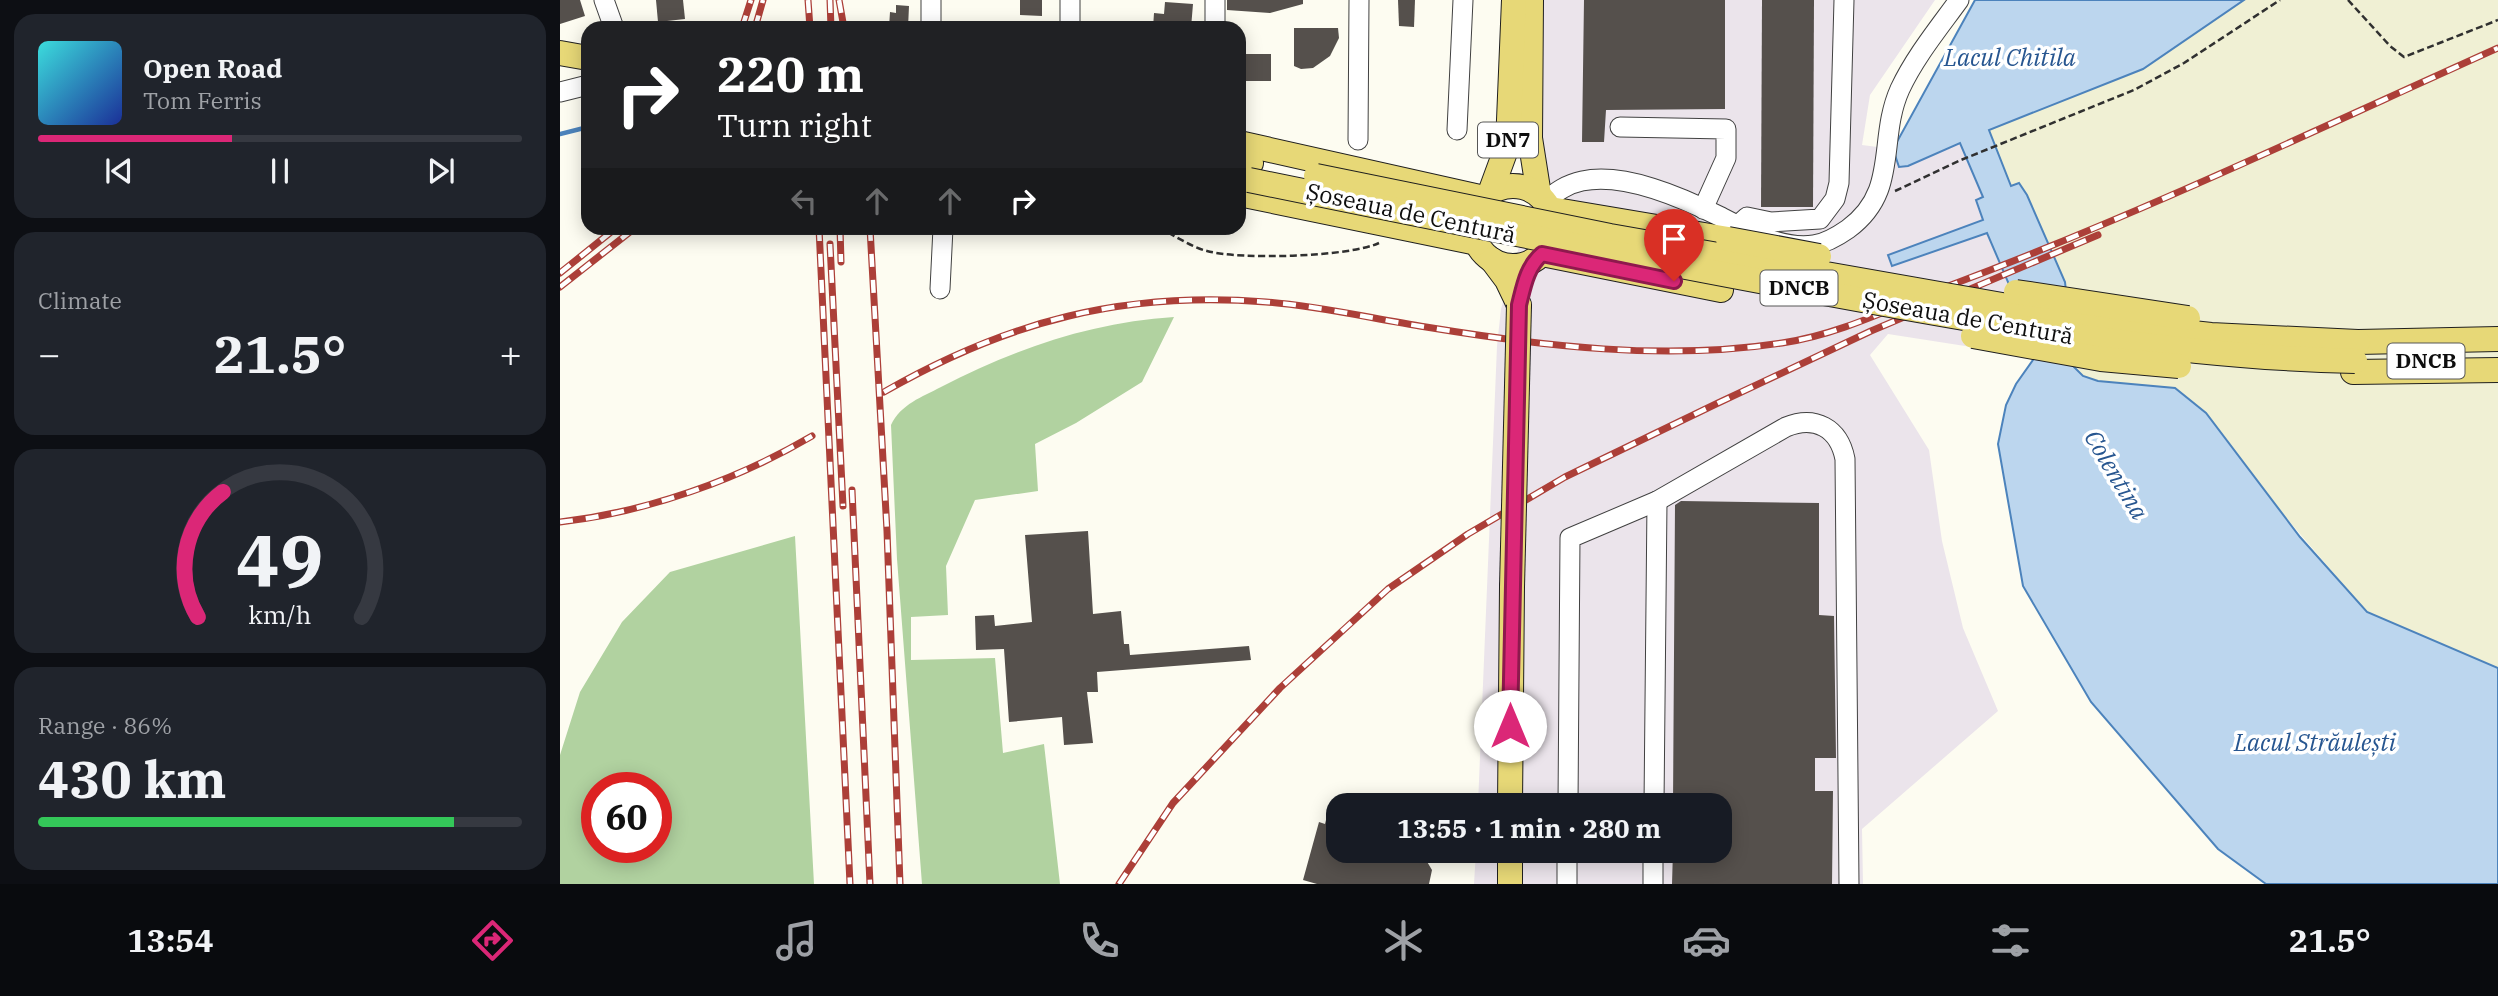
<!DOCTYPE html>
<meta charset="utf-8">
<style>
:root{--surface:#171b24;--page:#20242c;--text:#f1f3f6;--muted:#9ea1a6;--line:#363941;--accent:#db2777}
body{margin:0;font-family:"IBM Plex Serif",serif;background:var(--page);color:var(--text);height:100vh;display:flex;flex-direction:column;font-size:26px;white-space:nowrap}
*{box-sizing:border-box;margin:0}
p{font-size:23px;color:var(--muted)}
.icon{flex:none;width:38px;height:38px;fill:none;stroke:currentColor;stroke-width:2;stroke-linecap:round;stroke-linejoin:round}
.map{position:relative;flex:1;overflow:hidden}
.details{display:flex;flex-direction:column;gap:14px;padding:14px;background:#0d0f14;width:560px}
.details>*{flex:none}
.guide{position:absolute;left:21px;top:21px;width:665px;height:214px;border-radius:21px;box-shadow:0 4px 18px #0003;background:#202124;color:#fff;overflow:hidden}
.speed{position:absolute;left:21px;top:772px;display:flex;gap:14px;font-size:35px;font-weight:700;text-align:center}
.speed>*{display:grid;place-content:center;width:91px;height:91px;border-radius:50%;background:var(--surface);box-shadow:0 4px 18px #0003;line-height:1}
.speed .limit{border:10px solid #d22;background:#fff;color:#111}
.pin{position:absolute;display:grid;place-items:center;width:60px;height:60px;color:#fff;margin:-72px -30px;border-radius:50% 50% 50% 0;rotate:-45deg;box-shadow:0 0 7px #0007}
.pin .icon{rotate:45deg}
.me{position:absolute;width:77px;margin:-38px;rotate:0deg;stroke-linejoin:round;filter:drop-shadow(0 0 5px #0008)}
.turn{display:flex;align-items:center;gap:24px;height:147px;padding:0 21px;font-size:32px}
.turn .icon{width:91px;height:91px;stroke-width:2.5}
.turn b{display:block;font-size:49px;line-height:60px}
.lanes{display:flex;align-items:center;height:66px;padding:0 21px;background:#0003;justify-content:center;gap:35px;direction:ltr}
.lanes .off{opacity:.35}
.big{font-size:52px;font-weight:700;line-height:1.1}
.details .card{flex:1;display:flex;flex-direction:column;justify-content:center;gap:10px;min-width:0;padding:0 24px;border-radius:21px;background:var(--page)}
.details .dial{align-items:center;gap:0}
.dial svg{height:182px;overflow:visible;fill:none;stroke:var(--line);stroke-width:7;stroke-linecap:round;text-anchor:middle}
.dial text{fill:var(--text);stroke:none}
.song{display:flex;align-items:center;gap:21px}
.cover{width:84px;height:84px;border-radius:10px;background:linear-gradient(135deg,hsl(180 70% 55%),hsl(230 70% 35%))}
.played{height:7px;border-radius:4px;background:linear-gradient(90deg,var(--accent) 40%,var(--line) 40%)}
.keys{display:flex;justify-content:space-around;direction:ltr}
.heat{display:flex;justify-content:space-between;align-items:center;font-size:38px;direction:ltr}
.charge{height:10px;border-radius:5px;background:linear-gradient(90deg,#34c759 86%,var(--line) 0)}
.trip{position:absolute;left:766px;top:793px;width:406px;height:70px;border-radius:21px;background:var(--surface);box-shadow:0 4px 18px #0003;font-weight:700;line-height:70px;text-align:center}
.menu{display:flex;height:112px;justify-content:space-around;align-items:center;background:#090b0e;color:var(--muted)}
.menu .icon{width:49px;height:49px}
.menu .selected{color:var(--accent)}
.menu b{font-size:32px;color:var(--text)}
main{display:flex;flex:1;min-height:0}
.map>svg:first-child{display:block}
</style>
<main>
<section class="details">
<div class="card">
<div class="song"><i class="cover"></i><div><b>Open Road</b><p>Tom Ferris</p></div></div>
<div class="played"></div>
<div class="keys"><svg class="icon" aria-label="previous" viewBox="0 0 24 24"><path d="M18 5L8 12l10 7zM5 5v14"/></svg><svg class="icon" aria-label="pause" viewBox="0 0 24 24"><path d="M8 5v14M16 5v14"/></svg><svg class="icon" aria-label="next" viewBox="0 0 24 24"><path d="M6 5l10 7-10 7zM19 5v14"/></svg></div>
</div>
<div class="card"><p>Climate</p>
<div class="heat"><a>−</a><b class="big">21.5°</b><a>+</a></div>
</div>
<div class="card dial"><svg viewBox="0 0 100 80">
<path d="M14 69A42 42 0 1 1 86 69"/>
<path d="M14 69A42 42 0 0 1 25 14" stroke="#db2777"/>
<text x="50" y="56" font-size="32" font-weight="700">49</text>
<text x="50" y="72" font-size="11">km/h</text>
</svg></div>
<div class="card"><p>Range · 86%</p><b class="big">430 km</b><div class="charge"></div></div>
</section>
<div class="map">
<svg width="1938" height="884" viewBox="0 0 1938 884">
<rect width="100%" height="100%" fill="#fdfcf1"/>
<path fill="#ebe4eb" d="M976,0H1375L1310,95L1302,145L1333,149L1339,167L1348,166L1400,142L1423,198L1417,200L1423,220L1328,255L1333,266L1426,233L1457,303L1475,357L1328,334L1310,355L1369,450L1382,541L1403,628L1438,711L1302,829L1303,884H914L916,851L1160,850V805H918L937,346L941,309L969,212Z"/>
<path fill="#f0f0d4" d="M1684,0H1938V668L1807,612L1615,388L1538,381L1523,376L1513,367L1505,282L1451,187L1429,130L1583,69Z"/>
<g fill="#b1d2a0" fill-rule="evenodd">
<path d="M614,317L582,382L516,423L475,444L478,491L415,500L386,566L388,615L351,617V660L435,658L443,753L484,744L500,884H362L337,559L331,425C341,404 362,397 381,387C454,349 532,322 614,317Z"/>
<path d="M235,536L254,884H0V755L20,692L62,622L110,572ZM37,788H96V847H37Z"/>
</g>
<path fill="#bcd6ee" stroke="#4c83bc" stroke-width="2" d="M1415,0H1684L1583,69L1429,130L1451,186L1459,183L1467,195L1505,282L1514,367L1523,376L1538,381L1615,388L1646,413L1740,537L1807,612L1938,668V884H1706L1658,849L1531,702L1463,586L1438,444L1446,405L1456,384L1475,357L1457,303L1427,233L1332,266L1328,255L1423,220L1416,200L1423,197L1400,143L1348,166L1339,167L1333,149Z"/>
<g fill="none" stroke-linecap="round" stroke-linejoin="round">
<path stroke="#4c83bc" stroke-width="4.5" d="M0,134L28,127"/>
</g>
<g fill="#55504c">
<path d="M0,0H20L25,16L0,24Z"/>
<path d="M96,0H123L125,19L98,22Z"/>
<path d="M460,0H482V16L460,15Z"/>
<path d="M667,0H743V4L710,13L667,10Z"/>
<path d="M838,0H855L854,27L839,26Z"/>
<path d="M1024,0H1165V109L1046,110L1044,142H1022Z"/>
<path d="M1202,0H1254L1253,207H1201Z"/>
<path d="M605,2L633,4L631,28H593L594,13L604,14Z"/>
<path d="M336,5L349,6L348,28H329L330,12L336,13Z"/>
<path d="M734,28H778L779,38L770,56L753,68L741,69L734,66Z"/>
<rect x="679" y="54" width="32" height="27"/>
<path d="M1121,501L1259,503V615L1274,616L1276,758H1255V791H1273L1272,884H1112L1113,850H1160V805H1113L1115,505Z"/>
<path d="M528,531L533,614L561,611L564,644H569L570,655L689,646L691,660L537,672L538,692H527L533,743L504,745L502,717L449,722L444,649L416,650L415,616L434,615L435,626L472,622L465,535Z"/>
<path d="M767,816L779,819V850H824L866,860L872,870L869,884H757L743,880L759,822L765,824Z"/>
</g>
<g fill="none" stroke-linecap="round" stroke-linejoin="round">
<g stroke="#414141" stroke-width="21">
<g id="minor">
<path d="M44,0L54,28"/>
<path d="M371,0V28"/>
<path d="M510,0V28"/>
<path d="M655,28V0"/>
<path d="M0,92L28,85"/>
<path d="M1060,127L1166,129V158L1143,209"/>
<path d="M897,130L903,0"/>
<path d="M798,140L799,0"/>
<path d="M985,201C996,192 1007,184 1022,181C1064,172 1121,197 1159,216C1187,230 1221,250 1254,245C1266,243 1278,236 1288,229C1340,191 1317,140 1340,89C1355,57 1378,29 1399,0"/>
<path d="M1177,226L1187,217L1211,222L1260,219L1275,199L1279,183L1284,0"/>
<path d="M380,289L383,228"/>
<path d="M1008,805L1010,538L1097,501L1226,427C1255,415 1279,428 1285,459L1289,884"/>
<path d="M1094,805L1097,501"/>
<path d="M1007,884V850"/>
<path d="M1093,884V850"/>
</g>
</g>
<g stroke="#1f1f1f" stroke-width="26">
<g id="major">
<path d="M971,0L970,138L979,195"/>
<path d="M0,53L28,58"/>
<path d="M679,143L924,198"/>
<path d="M679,161L691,163"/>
<circle cx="953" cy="226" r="40"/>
<path d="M930,193L948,144L954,0"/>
<path d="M679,194L917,243"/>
<path d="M990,209L1168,239"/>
<path d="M982,254L1161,290"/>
<path d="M932,260L947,280L959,305"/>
<path d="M1798,342L1938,339"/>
<path d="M1793,372L1938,370"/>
<path d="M950,805L952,587"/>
<path d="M950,850V884"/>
</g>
</g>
<g stroke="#303030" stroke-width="2.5" stroke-dasharray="7 3.5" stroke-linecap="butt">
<path d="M1788,0L1830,46L1844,57L1938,20"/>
<path d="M1335,191L1401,160L1574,90L1624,63L1720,0"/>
<path d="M599,228C614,235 631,247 647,251C680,260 789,257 819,243"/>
</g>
<use href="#minor" stroke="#fff" stroke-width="19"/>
<use href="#major" stroke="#e7d877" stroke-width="24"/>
<g stroke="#ac3f38" stroke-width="7">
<g id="rail">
<path d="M248,0L250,28"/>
<path d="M270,0L271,28"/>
<path d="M279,0L284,28"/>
<path d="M182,28L191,0"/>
<path d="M195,28L203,0"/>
<path d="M259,228L290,884"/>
<path d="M280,228L281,262"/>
<path d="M310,228L327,531L340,884"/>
<path d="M270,244L283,506"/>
<path d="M0,273L56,228"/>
<path d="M0,287L75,228"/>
<path d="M324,392C448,321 563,291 706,302C761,306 813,319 866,327C982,346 1105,361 1222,343C1284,334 1341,303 1399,282C1582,213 1760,128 1938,48"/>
<path d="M292,490L310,884"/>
<path d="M0,522C87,512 177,480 252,436"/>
<path d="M559,884L613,803L720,688L828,589L908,534L1005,477L1158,403L1311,331L1538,235"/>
</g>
</g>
<use href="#rail" stroke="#fff" stroke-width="4.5" stroke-dasharray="13" stroke-linecap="butt"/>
<g stroke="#1f1f1f" stroke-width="26" stroke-linecap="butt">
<g id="major-bridge">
<path d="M756,176L1050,236L1549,324L1651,335L1798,342"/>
<path d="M689,180C884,220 1079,259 1275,295C1448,327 1619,357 1795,361"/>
<path d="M1168,239L1259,256"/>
<path d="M1456,292L1628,318"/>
<path d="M1413,336L1541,359L1619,366"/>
<path d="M952,587L959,305"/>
</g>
</g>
<use href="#major-bridge" stroke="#e7d877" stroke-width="24"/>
</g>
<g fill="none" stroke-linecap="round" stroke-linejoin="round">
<g stroke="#8e194d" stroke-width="18">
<path id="route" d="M950,726L959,305C964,285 967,267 982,254L1114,281"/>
</g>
<use href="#route" stroke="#db2777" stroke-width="12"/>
</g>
<g text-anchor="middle" stroke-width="7" stroke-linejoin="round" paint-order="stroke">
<g fill="#fff" stroke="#565656" stroke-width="2">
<rect x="918" y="122.5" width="60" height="35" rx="5"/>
<rect x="1200.5" y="270.5" width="77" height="35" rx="5"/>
<rect x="1827.5" y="343.5" width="77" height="35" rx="5"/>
</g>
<g font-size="21" font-weight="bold" fill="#0e0e0e">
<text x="948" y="147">DN7</text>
<text x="1239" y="295">DNCB</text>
<text x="1866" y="368">DNCB</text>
</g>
<g font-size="23" fill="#0e0e0e" stroke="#fff">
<text transform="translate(851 213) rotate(12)" y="8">Șoseaua de Centură</text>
<text transform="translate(1408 318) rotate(10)" y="8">Șoseaua de Centură</text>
</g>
<g font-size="24" font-style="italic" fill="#275690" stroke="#fff">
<text x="1450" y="66">Lacul Chitila</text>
<text transform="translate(1556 475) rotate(59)" y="8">Colentina</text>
<text x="1755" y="751">Lacul Străulești</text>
</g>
</g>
</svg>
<div class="speed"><div class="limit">60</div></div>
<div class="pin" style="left:1114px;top:281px;background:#d93025"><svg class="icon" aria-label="arrive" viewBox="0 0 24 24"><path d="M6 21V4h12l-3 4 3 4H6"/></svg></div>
<svg class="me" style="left:950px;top:726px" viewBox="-20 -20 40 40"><circle r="19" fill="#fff"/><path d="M0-13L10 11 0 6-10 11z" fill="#db2777"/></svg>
<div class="trip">13:55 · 1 min · 280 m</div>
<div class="guide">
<div class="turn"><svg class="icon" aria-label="right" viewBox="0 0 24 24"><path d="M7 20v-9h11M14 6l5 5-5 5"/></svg><div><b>220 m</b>Turn right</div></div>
<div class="lanes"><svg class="icon off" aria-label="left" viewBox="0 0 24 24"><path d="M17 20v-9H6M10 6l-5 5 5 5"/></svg><svg class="icon off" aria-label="ahead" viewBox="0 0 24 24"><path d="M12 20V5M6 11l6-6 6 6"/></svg><svg class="icon off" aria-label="ahead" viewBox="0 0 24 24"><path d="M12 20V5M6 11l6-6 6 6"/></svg><svg class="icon" aria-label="right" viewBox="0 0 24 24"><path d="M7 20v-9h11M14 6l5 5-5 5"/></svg></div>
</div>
</div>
</main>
<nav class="menu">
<b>13:54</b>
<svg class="icon selected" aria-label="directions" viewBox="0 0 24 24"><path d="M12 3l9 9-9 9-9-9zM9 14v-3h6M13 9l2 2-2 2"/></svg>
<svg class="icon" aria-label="music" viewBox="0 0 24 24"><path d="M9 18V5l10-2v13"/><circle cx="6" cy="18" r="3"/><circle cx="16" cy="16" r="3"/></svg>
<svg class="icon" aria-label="phone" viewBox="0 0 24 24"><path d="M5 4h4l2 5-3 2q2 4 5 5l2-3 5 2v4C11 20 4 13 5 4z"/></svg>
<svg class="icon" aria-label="climate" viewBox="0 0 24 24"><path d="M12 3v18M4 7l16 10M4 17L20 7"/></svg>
<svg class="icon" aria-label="car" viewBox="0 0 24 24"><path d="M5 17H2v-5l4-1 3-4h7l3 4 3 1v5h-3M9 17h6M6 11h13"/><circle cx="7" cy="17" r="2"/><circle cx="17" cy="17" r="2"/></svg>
<svg class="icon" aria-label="filters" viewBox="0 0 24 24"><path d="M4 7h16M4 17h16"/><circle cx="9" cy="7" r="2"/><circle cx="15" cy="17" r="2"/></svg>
<b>21.5°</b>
</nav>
